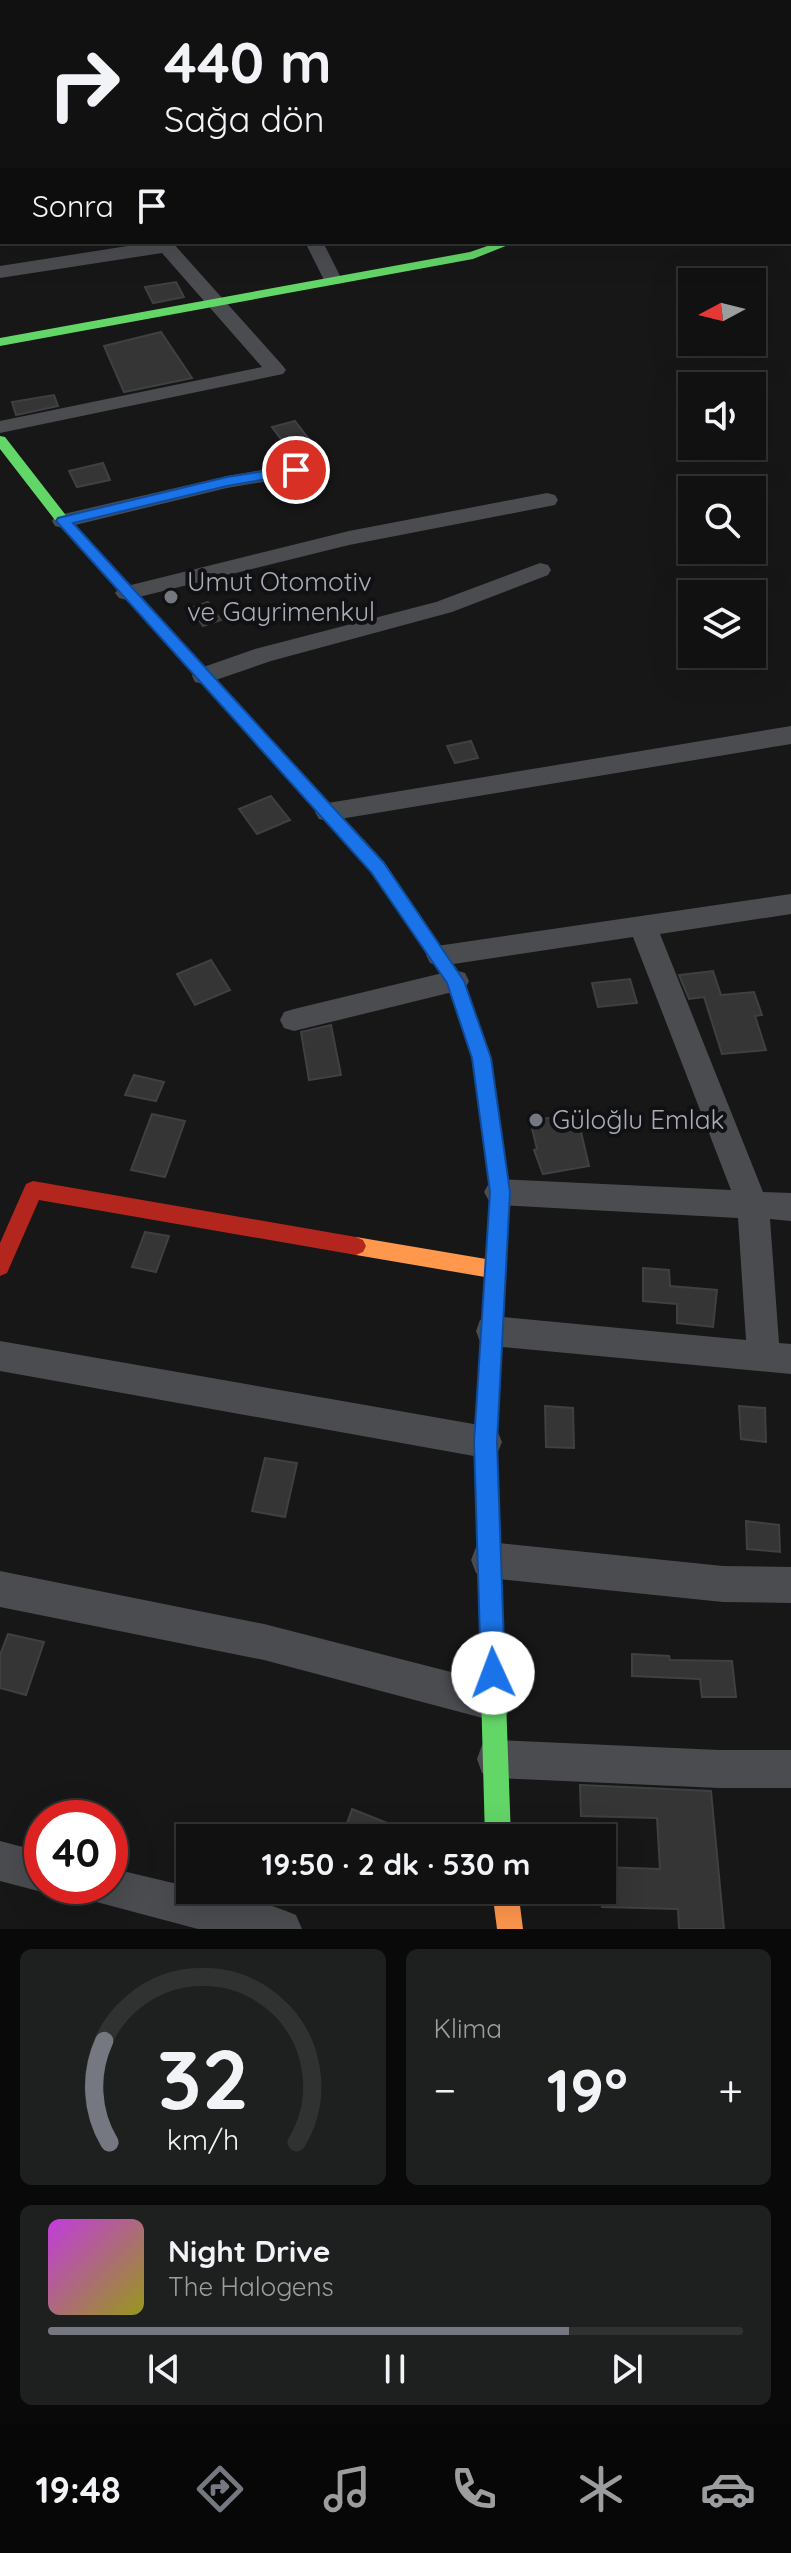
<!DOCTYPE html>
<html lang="tr">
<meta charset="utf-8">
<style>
:root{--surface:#111;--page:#1e1f1f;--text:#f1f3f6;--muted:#9c9d9f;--line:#303131;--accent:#757880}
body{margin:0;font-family:Quicksand,sans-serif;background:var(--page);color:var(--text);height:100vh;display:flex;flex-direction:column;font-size:30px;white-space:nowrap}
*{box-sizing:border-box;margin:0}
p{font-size:26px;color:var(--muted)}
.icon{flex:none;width:44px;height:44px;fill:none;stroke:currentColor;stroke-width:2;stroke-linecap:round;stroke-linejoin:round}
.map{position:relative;height:1929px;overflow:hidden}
.sheet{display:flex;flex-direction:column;gap:20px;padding:20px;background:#090909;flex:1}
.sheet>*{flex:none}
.top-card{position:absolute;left:0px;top:0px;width:792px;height:244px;box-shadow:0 8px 32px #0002,0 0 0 2px var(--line);background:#111;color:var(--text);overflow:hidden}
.needle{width:52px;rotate:263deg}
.tools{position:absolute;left:678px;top:268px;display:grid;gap:16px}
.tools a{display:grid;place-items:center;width:88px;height:88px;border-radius:0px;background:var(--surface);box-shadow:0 8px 32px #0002,0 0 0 2px var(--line);font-size:40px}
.speed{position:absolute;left:24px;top:1800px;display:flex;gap:16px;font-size:40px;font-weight:700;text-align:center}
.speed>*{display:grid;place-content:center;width:104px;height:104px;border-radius:50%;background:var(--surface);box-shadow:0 8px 32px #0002,0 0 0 2px var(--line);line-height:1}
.speed .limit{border:12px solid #d22;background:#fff;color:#111}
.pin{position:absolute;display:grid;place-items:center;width:68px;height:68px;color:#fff;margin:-34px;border:4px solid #fff;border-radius:50%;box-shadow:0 2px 8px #0007}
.me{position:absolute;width:88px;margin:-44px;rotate:358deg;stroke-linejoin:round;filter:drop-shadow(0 0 6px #0008)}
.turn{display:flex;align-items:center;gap:28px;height:168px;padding:0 32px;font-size:36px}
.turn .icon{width:104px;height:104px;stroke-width:2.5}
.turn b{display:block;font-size:56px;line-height:68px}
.then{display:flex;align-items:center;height:76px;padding:0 32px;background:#0003;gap:16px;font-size:30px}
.big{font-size:60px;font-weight:700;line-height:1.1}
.sheet .tile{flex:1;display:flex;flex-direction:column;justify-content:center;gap:12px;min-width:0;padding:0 28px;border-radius:12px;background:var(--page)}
.sheet .dial{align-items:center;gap:0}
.dial svg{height:208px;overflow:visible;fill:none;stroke:var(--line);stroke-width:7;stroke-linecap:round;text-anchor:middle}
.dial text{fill:var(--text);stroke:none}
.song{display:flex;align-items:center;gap:24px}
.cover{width:96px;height:96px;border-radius:12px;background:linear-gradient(135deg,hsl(290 70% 55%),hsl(60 70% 35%))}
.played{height:8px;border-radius:4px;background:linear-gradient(90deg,var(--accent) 75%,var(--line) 75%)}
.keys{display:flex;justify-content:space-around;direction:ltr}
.heat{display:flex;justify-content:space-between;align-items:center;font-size:44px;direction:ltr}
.sheet .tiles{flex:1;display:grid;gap:20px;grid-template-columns:1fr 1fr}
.tile:last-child{grid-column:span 2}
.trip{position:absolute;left:176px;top:1824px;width:440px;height:80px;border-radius:0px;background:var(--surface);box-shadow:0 8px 32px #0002,0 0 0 2px var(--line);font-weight:700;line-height:80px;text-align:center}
.menu{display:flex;height:128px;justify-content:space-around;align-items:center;background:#070707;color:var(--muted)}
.menu .icon{width:56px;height:56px}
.menu .active{color:var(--accent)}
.menu b{font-size:36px;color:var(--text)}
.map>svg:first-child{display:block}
</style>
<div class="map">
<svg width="791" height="1929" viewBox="0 0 791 1929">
<rect width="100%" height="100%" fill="#171717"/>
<g fill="#353536" stroke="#3f4043" stroke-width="2">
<path d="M176,282L184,297L153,303L145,287Z"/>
<path d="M161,332L192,378L124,392L104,346Z"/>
<path d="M54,395L58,406L16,415L12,402Z"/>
<path d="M295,421L312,443L289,450L272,427Z"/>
<path d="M103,463L110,480L77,487L69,471Z"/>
<path d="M208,602L221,620L203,626L190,608Z"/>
<path d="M471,741L478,758L455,763L447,746Z"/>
<path d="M271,796L290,820L257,834L239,809Z"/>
<path d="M211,960L230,990L195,1005L177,974Z"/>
<path d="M713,971L721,995L754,992L762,1015L755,1016L766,1050L722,1054L704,997L689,999L679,975Z"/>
<path d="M630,979L637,1003L598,1007L592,983Z"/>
<path d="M331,1025L341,1075L309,1080L301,1032Z"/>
<path d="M134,1075L164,1082L156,1101L125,1095Z"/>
<path d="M152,1114L185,1121L165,1177L131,1170Z"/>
<path d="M577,1115L589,1166L543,1174L534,1150L537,1149L530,1120Z"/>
<path d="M145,1232L169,1236L156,1272L132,1267Z"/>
<path d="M643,1268L669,1270L670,1286L717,1290L713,1327L677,1323V1304L643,1301Z"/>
<path d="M545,1406L573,1408L574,1448L546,1447Z"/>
<path d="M739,1406L765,1408L766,1442L741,1439Z"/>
<path d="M265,1458L297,1463L285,1517L252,1511Z"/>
<path d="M746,1521L779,1525L780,1552L747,1549Z"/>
<path d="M8,1634L44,1642L26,1695L0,1688V1655Z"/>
<path d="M632,1654L669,1656L670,1660L732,1661L736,1697H702L700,1679L632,1676Z"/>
<path d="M580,1785L711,1791L724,1929H679L678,1909L602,1907V1867L660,1869L657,1818L581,1816Z"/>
<path d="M352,1809L422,1837V1838H342Z"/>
</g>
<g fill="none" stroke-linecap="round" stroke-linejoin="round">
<g fill="#4b4c50" fill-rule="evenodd">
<path d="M160,0H176L178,2H162Z"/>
<path d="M374,0H404L406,2H376Z"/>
<path d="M0,137H2L0,148Z"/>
<rect x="0" y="205" width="2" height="13"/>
<path d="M153,242H172L283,366L286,370L283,374L0,433V421L262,367L162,253L0,278V266Z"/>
<path d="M305,242H323L342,280L340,284H326Z"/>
<path d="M296,464L304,465L307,470L304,475L227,488L63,528L55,526L52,521L55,516L227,476Z"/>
<path d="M547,493L555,495L558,500L555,505L349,545L127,600L119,598L115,593L119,588L127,586L349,531Z"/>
<path d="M540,563L548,565L551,570L548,575L452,612L271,661L204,684L195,682L192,676L195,670L255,649L436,602Z"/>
<path d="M791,726V744L328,821L319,819L315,812L319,805L328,803Z"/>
<path d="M791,894V914L660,934L763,1192L791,1193V1221L770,1219L779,1343L791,1344V1374L492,1346L480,1342L476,1331L480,1320L492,1316L746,1340L738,1218L500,1205L489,1201L484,1192L489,1183L500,1179L731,1190L633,937L440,966L430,963L426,955L430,947Z"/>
<path d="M455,970L465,973L469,981L465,989L294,1031L284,1028L280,1020L284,1012L294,1009Z"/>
<path d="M0,1341L485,1426L497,1430L502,1442L497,1454L485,1458L0,1371Z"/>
<path d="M489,1542L723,1566L791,1567V1603L723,1602L489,1578L476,1573L471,1560L476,1547Z"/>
<path d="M0,1571L264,1624L494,1683L507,1689L513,1702L507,1715L494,1721L264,1660L0,1607Z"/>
<path d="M496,1740L719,1750H791V1788H719L496,1778L482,1773L477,1759L482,1745Z"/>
<path d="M0,1841L42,1852V1886H56L42,1892L0,1881Z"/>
<path d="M110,1868L190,1887V1890C224,1890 265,1902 296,1915L302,1929H198L89,1900L83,1886H110Z"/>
</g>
<g fill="#63d668" fill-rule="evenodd">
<rect x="790" y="77" width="1" height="6"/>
<path d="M499,242H516L473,259L0,346V338L470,252Z"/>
<path d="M0,436L5,437L68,518L384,862L455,967L458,972L455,977H443L372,872L58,524L0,449Z"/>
<path d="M491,1606L499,1610L503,1618L511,1838H485L479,1618L483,1610Z"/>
</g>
<g fill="#ff974d" fill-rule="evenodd">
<path d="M449,965L455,967L464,981L490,1058L510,1192L496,1442L503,1618L499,1626L491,1630L483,1626L479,1618L474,1442L485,1277L356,1255L349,1252L346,1246L349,1240L356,1237L486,1259L490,1192L472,1058L447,983L440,972L443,967Z"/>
<path d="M492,1890H518L523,1929H497Z"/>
</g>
<g fill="#b3261e" fill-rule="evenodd">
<rect x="0" y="18" width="2" height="6"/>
<path d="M33,1181L356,1237L363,1240L366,1246L363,1252L356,1255L39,1200L7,1273L0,1276V1243L26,1184Z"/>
</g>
</g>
<path fill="#1a73e8" stroke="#114b97" stroke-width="2" d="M296,466L301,467V473L227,486L73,523L384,863L464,981L491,1058L510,1192L497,1442L505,1673L501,1682L493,1686L484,1682L481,1673L474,1442L490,1192L472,1058L447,983L371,872L56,521L58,518L227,477Z"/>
<g fill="#757880" stroke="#111113" stroke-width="3">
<circle cx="171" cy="597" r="8"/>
<circle cx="536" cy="1120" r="8"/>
</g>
<g text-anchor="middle" stroke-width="8" stroke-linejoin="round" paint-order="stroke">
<g font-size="26" fill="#a8adb8" stroke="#111113" text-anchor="start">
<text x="187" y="591">Umut Otomotiv<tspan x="187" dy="30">ve Gayrimenkul</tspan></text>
<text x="552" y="1129">Güloğlu Emlak</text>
</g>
</g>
</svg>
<div class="tools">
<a><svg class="needle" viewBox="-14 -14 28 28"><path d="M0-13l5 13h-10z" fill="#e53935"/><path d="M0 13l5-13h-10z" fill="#9c9d9f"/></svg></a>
<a><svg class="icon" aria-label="sound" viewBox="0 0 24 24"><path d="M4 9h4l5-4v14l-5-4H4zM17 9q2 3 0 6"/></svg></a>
<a><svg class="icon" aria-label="search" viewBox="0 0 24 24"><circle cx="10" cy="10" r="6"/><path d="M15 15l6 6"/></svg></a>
<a><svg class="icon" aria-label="layers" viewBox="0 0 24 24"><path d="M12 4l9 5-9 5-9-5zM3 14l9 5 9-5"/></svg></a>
</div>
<div class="speed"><div class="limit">40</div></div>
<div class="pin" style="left:296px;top:470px;background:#d93025"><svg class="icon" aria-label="arrive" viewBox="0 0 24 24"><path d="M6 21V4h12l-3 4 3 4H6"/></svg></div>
<svg class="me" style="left:493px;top:1673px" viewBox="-20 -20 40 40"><circle r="19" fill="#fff"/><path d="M0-13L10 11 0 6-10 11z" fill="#1a73e8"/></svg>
<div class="trip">19:50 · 2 dk · 530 m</div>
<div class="top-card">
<div class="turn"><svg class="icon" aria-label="right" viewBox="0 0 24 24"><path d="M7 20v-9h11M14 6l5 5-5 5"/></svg><div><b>440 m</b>Sağa dön</div></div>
<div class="then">Sonra<svg class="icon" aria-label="arrive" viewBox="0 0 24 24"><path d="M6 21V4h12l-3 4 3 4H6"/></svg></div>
</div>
</div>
<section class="sheet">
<div class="tiles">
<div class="tile dial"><svg viewBox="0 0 100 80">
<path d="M14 69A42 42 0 1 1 86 69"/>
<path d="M14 69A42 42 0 0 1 12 30" stroke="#757880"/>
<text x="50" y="56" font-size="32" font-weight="700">32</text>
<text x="50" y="72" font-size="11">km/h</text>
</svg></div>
<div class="tile"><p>Klima</p>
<div class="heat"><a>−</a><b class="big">19°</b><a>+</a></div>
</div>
<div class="tile">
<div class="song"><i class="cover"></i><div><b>Night Drive</b><p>The Halogens</p></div></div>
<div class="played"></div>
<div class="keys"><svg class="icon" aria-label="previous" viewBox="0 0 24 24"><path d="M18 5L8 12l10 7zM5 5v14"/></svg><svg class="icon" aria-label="pause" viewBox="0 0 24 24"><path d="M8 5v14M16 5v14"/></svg><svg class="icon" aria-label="next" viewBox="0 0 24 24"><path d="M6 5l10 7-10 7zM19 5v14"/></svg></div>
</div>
</div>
</section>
<nav class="menu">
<b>19:48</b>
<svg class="icon active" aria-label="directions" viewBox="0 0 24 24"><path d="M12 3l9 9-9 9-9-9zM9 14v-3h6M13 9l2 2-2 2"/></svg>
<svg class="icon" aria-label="music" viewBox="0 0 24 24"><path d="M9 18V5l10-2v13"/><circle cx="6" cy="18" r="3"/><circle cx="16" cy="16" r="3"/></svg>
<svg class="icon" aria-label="phone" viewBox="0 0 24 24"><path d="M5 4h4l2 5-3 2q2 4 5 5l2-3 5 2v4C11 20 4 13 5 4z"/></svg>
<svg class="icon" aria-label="climate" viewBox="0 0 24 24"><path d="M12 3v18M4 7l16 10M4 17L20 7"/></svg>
<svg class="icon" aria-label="car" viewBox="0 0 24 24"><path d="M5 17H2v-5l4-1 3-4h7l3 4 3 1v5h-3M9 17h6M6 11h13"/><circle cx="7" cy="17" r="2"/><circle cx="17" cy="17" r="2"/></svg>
</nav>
